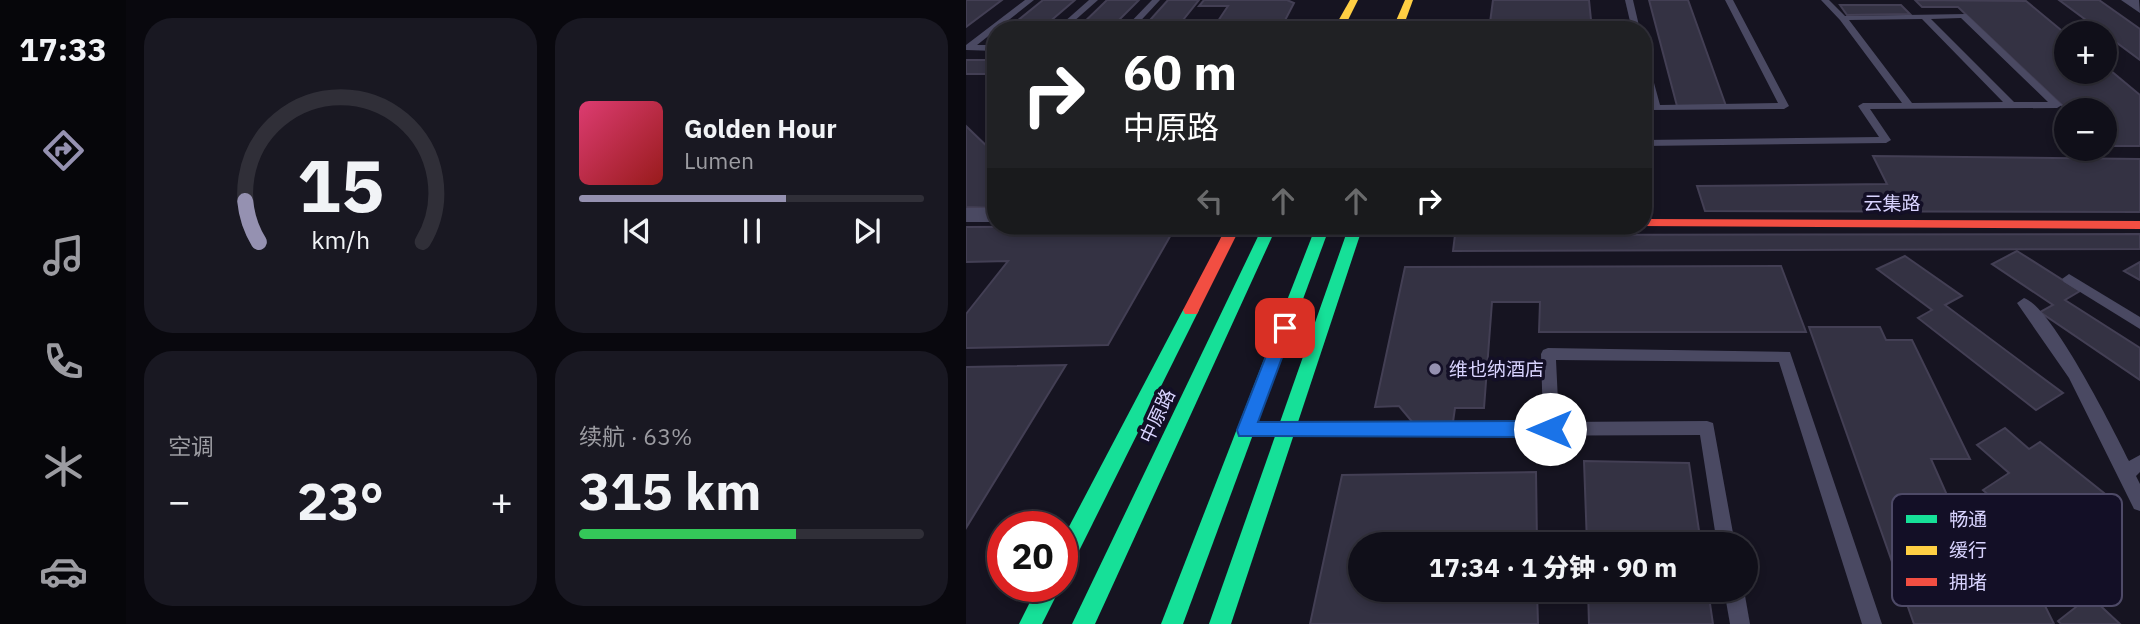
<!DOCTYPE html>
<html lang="zh">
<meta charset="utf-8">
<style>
:root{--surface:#100f19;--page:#191822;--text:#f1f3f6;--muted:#9c9ca2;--line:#302f38;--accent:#9591b1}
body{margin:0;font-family:"IBM Plex Sans","Noto Sans SC",sans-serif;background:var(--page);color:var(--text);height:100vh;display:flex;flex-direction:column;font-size:26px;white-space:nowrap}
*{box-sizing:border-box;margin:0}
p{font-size:23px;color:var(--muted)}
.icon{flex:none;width:38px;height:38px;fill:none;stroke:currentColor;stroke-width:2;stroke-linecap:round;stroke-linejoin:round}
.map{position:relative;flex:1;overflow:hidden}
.details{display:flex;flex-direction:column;gap:18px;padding:18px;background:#09080e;width:840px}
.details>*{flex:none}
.guide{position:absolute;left:21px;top:21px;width:665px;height:214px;border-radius:28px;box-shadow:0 4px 10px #0003,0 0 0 2px var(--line);background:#202124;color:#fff;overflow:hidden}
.fabs{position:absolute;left:1088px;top:21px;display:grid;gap:14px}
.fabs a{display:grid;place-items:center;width:63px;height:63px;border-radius:50%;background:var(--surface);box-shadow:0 4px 10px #0003,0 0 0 2px var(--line);font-size:35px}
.speed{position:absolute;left:21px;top:511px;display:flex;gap:14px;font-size:35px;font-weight:700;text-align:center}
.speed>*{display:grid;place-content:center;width:91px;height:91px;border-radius:50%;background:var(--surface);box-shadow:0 4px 10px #0003,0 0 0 2px var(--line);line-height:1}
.speed .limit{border:10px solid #d22;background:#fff;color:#111}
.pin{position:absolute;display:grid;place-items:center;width:60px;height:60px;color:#fff;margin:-30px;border-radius:14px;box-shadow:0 4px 10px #0006}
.me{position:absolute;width:77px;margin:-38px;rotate:270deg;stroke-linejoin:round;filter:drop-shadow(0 0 5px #0008)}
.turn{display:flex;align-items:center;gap:24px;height:147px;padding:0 21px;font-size:32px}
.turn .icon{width:91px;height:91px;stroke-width:2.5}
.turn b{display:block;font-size:49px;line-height:60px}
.lanes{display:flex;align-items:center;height:66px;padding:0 21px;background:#0003;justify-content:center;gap:35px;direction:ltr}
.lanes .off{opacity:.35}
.big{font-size:52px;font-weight:800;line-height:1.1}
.details .card{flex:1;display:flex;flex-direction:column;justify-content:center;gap:10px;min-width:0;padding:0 24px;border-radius:28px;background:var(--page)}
.details .dial{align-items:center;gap:0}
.dial svg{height:182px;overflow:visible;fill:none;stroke:var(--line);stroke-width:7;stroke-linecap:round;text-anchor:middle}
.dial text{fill:var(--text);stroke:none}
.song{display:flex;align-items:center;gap:21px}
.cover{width:84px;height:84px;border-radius:10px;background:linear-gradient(135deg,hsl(340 70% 55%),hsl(0 70% 35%))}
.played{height:7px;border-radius:4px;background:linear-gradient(90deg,var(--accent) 60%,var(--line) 60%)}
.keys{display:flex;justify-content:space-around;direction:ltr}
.heat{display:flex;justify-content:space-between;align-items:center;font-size:38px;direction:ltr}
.charge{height:10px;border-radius:5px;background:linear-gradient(90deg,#34c759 63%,var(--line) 0)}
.details .tiles{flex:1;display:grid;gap:18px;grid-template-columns:repeat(2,1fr)}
.trip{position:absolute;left:382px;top:532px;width:410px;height:70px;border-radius:35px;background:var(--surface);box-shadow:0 4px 10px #0003,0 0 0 2px var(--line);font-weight:800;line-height:70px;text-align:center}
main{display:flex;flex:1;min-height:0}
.menu{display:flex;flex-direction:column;width:126px;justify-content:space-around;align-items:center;background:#06060a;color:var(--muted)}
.menu .icon{width:49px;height:49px}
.menu .on{color:var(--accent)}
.menu b{font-size:32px;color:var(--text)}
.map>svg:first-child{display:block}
</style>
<main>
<nav class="menu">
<b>17:33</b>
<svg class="icon on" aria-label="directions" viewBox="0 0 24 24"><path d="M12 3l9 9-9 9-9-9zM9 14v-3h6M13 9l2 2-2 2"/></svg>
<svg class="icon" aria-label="music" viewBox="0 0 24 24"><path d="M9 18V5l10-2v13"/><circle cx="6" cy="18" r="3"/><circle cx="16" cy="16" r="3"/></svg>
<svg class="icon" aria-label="phone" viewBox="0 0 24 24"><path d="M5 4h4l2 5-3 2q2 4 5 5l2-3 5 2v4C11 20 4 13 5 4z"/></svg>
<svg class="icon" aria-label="climate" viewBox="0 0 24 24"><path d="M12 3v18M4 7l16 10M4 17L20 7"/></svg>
<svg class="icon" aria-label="car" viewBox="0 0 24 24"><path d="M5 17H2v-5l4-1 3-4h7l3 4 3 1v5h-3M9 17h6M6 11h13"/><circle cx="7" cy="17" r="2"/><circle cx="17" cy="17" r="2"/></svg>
</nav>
<section class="details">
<div class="tiles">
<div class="card dial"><svg viewBox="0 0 100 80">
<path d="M14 69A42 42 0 1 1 86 69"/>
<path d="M14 69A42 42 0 0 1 8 51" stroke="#9591b1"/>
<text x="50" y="56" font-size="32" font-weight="700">15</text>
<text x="50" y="72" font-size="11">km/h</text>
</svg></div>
<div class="card">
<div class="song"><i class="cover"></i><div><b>Golden Hour</b><p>Lumen</p></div></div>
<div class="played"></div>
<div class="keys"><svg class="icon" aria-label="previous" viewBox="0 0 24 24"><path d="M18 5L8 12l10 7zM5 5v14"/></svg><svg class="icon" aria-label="pause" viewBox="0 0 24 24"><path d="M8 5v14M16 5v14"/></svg><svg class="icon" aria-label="next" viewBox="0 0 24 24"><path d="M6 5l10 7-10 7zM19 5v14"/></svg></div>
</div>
<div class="card"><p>空调</p>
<div class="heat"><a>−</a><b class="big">23°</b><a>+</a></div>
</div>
<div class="card"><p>续航 · 63%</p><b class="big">315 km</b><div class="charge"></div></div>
</div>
</section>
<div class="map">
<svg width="1174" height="624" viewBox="0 0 1174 624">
<rect width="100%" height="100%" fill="#161421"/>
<g fill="#343243" stroke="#433f54" stroke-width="2">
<path d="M0,0H36L0,27Z"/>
<path d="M77,0H109L74,30H40Z"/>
<path d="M141,0H173L143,30H110Z"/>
<path d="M202,0H233L209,30H175Z"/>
<path d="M238,0H321L328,3L314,30H246L262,6H233Z"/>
<path d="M527,0H623L626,30H523Z"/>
<path d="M683,0H722L760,106H711Z"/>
<path d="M949,0L1060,1L1101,35V72H1139V66L1174,95V146H1139V110H1101L992,7H956Z"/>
<path d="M1093,0H1133L1174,29V60Z"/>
<path d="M874,5H935L944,14L881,15Z"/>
<rect x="0" y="60" width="30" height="14"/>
<path d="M0,126L30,155V208L0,207Z"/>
<path d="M907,156L1174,159V212L739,211L731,186L921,184Z"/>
<path d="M210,226L142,345L0,348V314L42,261L0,262V227Z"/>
<path d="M1174,234V249L487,251L489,235Z"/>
<path d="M1051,251L1114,291L1099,300L1174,348V380L1074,312L1087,305L1026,264Z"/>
<path d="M939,256L996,296L979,305L1097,393L1070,410L952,318L966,310L911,269Z"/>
<path d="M1174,262V280L1158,271Z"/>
<path d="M815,266L840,332H573L574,302H526L518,408H489L486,429L448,424L433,406L409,407L439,267Z"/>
<path d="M843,327H914L920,340H946L1004,459H965L1004,547H1050L1088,624H948Z"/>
<path d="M100,365L0,528V367Z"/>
<path d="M1039,428L1063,449L1074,442L1153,505L1114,533L1081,504L1054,523L1017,490L1043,473L1011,445Z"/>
<path d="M618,461L723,463L735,544H621Z"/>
<path d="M570,472L571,544H394V590H571L572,624H344L376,475Z"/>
<path d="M622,590H742L747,624H623Z"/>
<path d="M1124,596L1154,624H1095L1092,621Z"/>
</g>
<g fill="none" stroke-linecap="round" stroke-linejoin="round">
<path stroke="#44505f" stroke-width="2.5" stroke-dasharray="2.5 3.5" stroke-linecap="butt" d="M470,30L471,25L524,26"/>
<g fill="#4a4962" fill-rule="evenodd">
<path d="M59,0H68L11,45H30V51L0,50V45Z"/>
<path d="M123,0H132L98,30H89Z"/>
<path d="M186,0H194L166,30H157Z"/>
<path d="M659,0H667L674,30H666Z"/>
<path d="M759,0H767L823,106L818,109L686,110L677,76V54L681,57L694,105L812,103Z"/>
<path d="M855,0H863L879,16L1000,14L1096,105L1091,108L904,109L925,140L920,143L677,146V140L913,137L892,106L897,103H936L874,20ZM995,18L1082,102H1048L965,19ZM956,19L1037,102L946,103L883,20Z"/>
<path d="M1103,274L1174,317V329L1098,282L1096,279Z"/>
<path d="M1058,298C1086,307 1148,431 1163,461L1174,455V472L1170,476L1174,484V511L1168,509L1103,378L1051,303Z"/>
<path d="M582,348L824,352L916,624H896L813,362L590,360L593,422L741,421L747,423L769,544H751L734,435L327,437L321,435L319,430L321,425L327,423L577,422L575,354L577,350Z"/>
<path d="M758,590H778L784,624H764Z"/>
</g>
<g fill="#4a4962" fill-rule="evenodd">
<path d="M1155,0H1173L1174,13Z"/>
<rect x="0" y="208" width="30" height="14"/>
</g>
<g fill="#16e098" fill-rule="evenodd">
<path d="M297,226H311L129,624H106Z"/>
<path d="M350,226H364L217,624H195Z"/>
<path d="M383,226H397L265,624H243Z"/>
<path d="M225,304L233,310L104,569L96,572V540L217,310Z"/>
<path d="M72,586H95L76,624H53Z"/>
</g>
<g fill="#ffcf43" fill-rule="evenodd">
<path d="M384,0H392L377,30H367Z"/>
<path d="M439,0H447L436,30H426Z"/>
</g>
<g fill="#f24e42" fill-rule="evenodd">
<path d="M677,219L1174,221V229L672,226H677Z"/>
<path d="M261,226H275L231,314H219L217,310Z"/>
</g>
</g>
<path fill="#1a73e8" stroke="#114b97" stroke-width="2" d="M319,322L327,328L292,422L584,421L591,423L594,429L591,434L584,437L273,436L271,430L311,328Z"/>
<circle fill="#9591b1" stroke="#130f26" stroke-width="2.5" cx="469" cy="369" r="7"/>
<g text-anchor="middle" stroke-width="7" stroke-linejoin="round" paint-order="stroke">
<g font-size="19" fill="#d9d4ff" stroke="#130f26">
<text x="926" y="210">云集路</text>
<text transform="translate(191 416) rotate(-65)" y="7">中原路</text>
</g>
<g font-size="19" fill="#d9d4ff" stroke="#130f26" text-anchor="start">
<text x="483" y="376">维也纳酒店</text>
</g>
</g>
<rect x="926" y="494" width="230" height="112" rx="10" fill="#130f26" stroke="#4e4a67" stroke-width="2"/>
<rect x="940" y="515" width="31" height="8" fill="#16e098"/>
<rect x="940" y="546" width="31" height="9" fill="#ffcf43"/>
<rect x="940" y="578" width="31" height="8" fill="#f24e42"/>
<g font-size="19" fill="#d9d4ff">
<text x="983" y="526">畅通</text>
<text x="983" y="557">缓行</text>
<text x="983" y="589">拥堵</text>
</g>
</svg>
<div class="fabs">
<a>+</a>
<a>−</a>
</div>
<div class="speed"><div class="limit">20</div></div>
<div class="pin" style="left:319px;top:328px;background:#d93025"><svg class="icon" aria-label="arrive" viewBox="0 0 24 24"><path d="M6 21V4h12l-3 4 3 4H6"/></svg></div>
<svg class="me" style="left:584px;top:429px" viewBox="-20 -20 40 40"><circle r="19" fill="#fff"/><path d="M0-13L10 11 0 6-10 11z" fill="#1a73e8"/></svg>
<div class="trip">17:34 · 1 分钟 · 90 m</div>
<div class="guide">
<div class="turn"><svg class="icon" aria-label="right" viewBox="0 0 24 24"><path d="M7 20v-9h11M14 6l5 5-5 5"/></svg><div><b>60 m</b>中原路</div></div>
<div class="lanes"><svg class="icon off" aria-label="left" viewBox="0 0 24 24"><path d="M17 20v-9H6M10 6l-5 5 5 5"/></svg><svg class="icon off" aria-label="ahead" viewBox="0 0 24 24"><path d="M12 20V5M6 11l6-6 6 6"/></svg><svg class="icon off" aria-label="ahead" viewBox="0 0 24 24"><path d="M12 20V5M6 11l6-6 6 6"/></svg><svg class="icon" aria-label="right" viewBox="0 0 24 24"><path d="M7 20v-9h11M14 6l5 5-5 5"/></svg></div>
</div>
</div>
</main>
